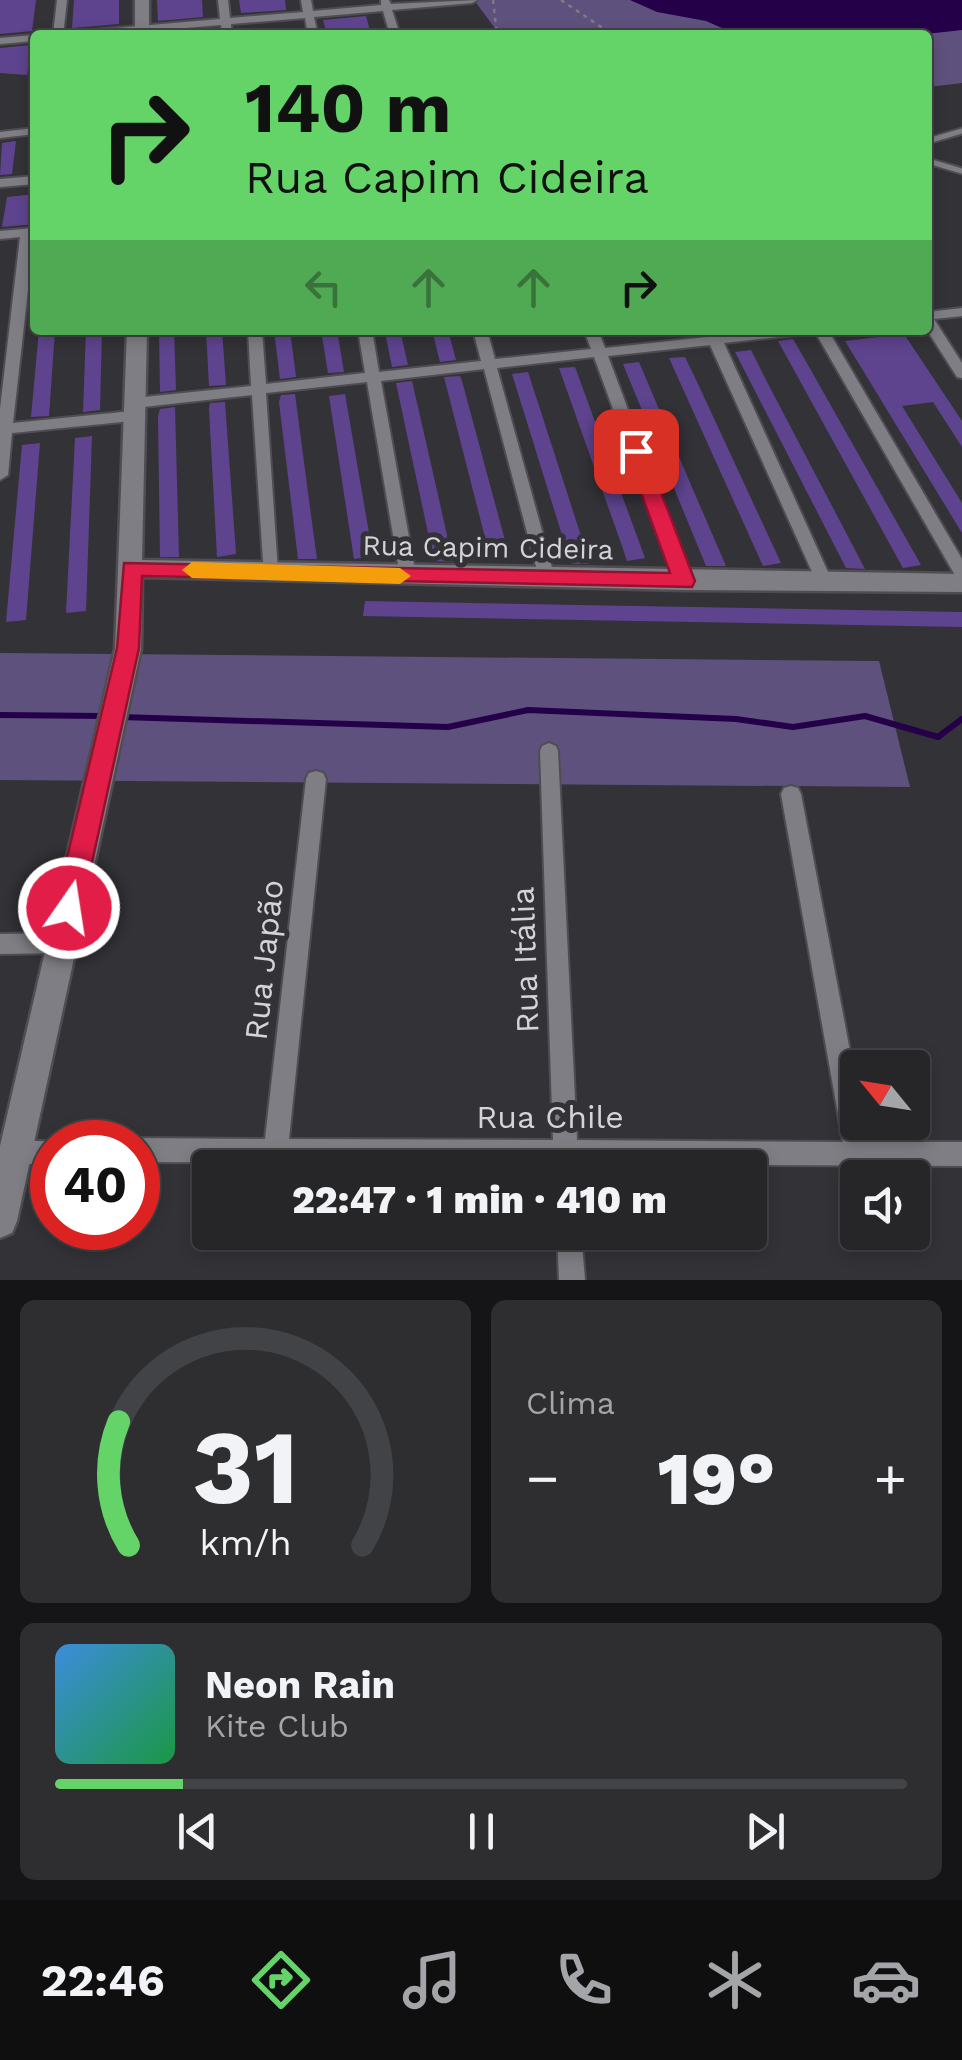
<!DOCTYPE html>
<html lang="pt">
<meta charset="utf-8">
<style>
:root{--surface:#262629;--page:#2e2e31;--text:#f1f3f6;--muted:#a4a5a8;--line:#424346;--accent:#64d468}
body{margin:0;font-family:"Work Sans",sans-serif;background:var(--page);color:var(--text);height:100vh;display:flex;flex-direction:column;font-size:38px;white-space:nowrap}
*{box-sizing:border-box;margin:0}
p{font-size:32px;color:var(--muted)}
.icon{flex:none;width:55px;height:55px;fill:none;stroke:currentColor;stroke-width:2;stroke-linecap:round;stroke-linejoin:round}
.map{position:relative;height:1280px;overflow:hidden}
.sheet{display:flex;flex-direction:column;gap:20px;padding:20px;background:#151517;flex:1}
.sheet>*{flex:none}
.banner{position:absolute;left:30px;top:30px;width:902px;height:305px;border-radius:10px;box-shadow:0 5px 15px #0003,0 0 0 2px var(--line);background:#64d468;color:#111;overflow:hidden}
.needle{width:65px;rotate:300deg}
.fabs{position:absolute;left:840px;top:1050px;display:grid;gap:20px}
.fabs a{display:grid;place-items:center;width:90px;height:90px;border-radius:10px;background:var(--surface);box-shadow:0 5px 15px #0003,0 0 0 2px var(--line);font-size:50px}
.speed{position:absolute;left:30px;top:1120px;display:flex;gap:20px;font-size:50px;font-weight:700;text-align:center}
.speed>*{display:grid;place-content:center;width:130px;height:130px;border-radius:50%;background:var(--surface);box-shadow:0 5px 15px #0003,0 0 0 2px var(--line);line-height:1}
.speed .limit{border:15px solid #d22;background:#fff;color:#111}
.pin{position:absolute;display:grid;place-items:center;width:85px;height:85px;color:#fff;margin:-42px;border-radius:20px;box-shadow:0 5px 15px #0006}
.me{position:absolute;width:110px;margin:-55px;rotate:13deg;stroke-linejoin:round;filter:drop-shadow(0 0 8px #0008)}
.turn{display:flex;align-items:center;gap:35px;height:210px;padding:0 50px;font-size:45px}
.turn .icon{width:130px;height:130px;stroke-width:2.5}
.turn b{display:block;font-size:70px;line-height:85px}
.lanes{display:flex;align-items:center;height:95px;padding:0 50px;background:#0003;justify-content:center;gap:50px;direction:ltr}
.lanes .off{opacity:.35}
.big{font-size:75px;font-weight:800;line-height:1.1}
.sheet .card{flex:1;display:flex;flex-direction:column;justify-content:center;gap:15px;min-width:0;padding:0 35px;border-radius:15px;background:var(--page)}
.sheet .dial{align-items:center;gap:0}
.dial svg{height:260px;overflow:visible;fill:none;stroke:var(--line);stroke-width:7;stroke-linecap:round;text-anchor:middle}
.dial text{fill:var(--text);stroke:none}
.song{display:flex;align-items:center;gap:30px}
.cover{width:120px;height:120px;border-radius:15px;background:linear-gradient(135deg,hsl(210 70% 55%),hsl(140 70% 35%))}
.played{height:10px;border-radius:5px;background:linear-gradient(90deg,var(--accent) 15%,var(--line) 15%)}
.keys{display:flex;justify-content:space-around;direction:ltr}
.heat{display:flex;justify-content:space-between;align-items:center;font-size:55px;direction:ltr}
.sheet .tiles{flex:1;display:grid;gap:20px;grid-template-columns:1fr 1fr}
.card:last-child{grid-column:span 2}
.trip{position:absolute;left:192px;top:1150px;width:575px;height:100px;border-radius:10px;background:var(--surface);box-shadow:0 5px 15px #0003,0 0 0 2px var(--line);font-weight:800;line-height:100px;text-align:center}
.tab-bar{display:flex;height:160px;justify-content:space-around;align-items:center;background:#0f0f10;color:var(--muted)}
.tab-bar .icon{width:70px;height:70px}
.tab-bar .active{color:var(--accent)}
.tab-bar b{font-size:45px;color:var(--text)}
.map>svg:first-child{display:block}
</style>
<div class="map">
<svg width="962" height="1280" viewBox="0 0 962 1280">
<rect width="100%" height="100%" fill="#333237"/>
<g fill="#5f517d">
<path d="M474,0H962V83L928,87V35H500Z"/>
<path d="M0,653L879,661L910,787L0,780Z"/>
</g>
<path fill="#240049" d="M630,0H962V30L917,35H738L706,21L657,12Z"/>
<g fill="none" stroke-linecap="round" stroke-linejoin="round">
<g stroke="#240049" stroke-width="6">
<path d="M0,715L103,716"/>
<path d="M121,717L448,727L528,710L736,719L793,727L865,716L938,737L962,719"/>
</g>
</g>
<g fill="#5e448e">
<path d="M0,0H36L32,31L0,34Z"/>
<path d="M74,0H119V24L72,28Z"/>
<path d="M157,0H202L203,17L158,21Z"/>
<path d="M239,0H285L286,10L241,13Z"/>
<path d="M366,16L370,31L327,35L323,20Z"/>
<path d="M31,45L27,75L0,73V48Z"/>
<path d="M16,141L12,174L0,175L2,143Z"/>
<path d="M35,194V224L2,227L7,197Z"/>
<path d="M39,330H55L49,416L31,417Z"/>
<path d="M86,330H102L100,410L83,412Z"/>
<path d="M159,330H174L176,390L160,392Z"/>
<path d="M206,330H222L226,385L209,386Z"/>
<path d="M274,330H290L296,377L280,379Z"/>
<path d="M321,330H337L344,372L328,373Z"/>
<path d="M400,330L408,365L392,367L385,332Z"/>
<path d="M432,330H448L456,360L440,362Z"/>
<path d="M904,334L962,421V447L933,402L902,406L962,503V533L845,341Z"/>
<path d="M793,339L804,358L921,565L903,568L893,550L778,341Z"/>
<path d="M751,350L766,380L865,569L846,568L735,352Z"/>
<path d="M685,357L698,384L781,563L763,566L669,358Z"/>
<path d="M639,362L691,485L726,566H706L623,364Z"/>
<path d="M575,367L620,490L645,558L627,561L622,546L559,368Z"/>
<path d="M528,372L562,477L590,564H571L512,374Z"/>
<path d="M460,376L462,381L510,559L491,561L444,377Z"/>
<path d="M412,381L431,464L453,562L434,561L396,383Z"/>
<path d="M295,394L313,530L317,559H298L279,402L281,395Z"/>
<path d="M345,394L373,556L354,559L329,396Z"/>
<path d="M225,402L236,554L217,557L209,409L210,403Z"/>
<path d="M175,407L179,557H160L158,416L160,409Z"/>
<path d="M92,436L86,611L66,613L75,438Z"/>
<path d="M40,443L26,620L6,622L22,445Z"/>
<path d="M365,601L962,612V627L363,616Z"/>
</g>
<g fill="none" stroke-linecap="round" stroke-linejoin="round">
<g stroke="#4f4d52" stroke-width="9">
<g id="lane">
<path d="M928,141L962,131"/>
<path d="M928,161L962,171"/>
</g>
</g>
<g stroke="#4f4d52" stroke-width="4">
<g id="street">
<path d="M57,0H67L63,35H53Z"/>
<path d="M218,0H228L230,18L303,12L301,0H311L313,11L381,5V0H389L391,4L477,0L472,3L392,10L400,35H390L383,11L314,17L318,35H308L305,18L231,24L232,35H222L221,25L105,35H65L70,32L220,19Z"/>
<path d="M35,35V41L0,44V38Z"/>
<path d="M35,128V134L0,138V132Z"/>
<path d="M35,176V184L0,187V179Z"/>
<path d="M35,228L13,423L132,411L139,416L132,421L12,433L8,475L0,480V409L20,237L0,239V231Z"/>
<path d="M962,308V316L934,319L962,363V378L957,377L927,330L928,312Z"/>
<path d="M248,330H262L266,384L365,373L358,330H372L379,372L481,361L473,330H487L495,359L591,349L584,330H598L605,348L707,337V330H717L720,335L767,330H813L806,334L724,343L833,583L825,589L817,583L710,345L608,356L692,581L690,585L684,587L676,581L594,357L497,368L555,578L553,582H541L539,578L484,369L381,381L416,576L408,582L400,576L367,382L266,393L278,572L276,576H264L252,395L134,408L127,403L134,398L251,386Z"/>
<path d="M814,330H828L962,559V579L956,577Z"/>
<path d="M549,743L556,746L558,751L577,1140L843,1142L781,794L784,788L791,786L798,788L801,794L858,1093V1122H863L867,1142H962V1166L578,1164V1168H554V1164L138,1162V1142H129L138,1138L265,1139L306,779L309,773L316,771L323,773L326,779L289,1139L553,1140L540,751L542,746Z"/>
<path d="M61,933L68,936L72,943L68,950L61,953L0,954V934Z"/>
<path d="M18,1140L58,1142H52V1164H18L10,1160L6,1152L10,1144Z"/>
<path d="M557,1232H581L585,1280H559Z"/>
</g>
</g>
<g stroke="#4f4d52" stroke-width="5">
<g id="secondary">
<rect x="135" y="0" width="14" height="35"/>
<path d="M127,330H147L142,560L962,574V592L684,590L142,577L141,649L17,1221L12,1233L0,1238V1146L115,649Z"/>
</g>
</g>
<g stroke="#7d7c81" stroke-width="2.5" stroke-dasharray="4 5" stroke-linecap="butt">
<path d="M493,0L497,35"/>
<path d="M561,0L613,35"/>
</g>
<use href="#lane" stroke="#7f7e84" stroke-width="5"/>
<use href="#street" fill="#7f7e84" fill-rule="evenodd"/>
<use href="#secondary" fill="#7f7e84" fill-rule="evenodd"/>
</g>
<path fill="#e11d48" stroke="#92132f" stroke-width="2.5" d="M636,444L645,451L695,581L692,587L142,576L139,648L82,908L78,916L69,920L59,916L55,908L117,648L124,563L670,573L626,451Z"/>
<path fill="#f59e0b" d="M192,562L400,568L411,576L400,584L192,578L182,570Z"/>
<g text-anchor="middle" stroke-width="10" stroke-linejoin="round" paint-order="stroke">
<g font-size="28" fill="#d4d3d7" stroke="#333237">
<text transform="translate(488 547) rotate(1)" y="10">Rua Capim Cideira</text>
</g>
<g font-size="32" fill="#d4d3d7" stroke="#333237">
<text transform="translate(264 960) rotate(-84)" y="11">Rua Japão</text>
<text transform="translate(525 960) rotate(-92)" y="11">Rua Itália</text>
<text x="550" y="1128">Rua Chile</text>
</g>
</g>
</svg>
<div class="fabs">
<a><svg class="needle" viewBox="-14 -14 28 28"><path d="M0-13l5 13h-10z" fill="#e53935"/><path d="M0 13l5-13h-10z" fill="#a4a5a8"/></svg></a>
<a><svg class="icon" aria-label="sound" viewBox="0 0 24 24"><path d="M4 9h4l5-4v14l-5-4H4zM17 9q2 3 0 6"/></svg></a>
</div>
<div class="speed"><div class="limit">40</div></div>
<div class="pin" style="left:636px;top:451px;background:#d93025"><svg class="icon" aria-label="arrive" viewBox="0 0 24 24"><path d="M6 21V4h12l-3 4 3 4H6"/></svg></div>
<svg class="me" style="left:69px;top:908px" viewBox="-20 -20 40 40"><circle r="17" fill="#e11d48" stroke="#fff" stroke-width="3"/><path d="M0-11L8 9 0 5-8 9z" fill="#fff"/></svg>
<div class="trip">22:47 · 1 min · 410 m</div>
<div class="banner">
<div class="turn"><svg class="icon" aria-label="right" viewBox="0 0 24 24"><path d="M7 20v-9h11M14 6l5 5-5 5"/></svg><div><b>140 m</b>Rua Capim Cideira</div></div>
<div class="lanes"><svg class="icon off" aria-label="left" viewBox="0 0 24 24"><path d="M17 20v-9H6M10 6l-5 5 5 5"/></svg><svg class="icon off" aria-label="ahead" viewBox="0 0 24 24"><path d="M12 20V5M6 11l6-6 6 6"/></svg><svg class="icon off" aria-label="ahead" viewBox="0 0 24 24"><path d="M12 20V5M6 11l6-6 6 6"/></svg><svg class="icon" aria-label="right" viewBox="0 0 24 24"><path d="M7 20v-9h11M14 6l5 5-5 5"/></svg></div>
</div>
</div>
<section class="sheet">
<div class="tiles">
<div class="card dial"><svg viewBox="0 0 100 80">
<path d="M14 69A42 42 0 1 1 86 69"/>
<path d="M14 69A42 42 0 0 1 11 31" stroke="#64d468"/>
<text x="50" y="56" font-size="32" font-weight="700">31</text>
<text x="50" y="72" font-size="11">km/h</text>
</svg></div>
<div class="card"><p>Clima</p>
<div class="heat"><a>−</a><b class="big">19°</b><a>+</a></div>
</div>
<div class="card">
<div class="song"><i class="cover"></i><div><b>Neon Rain</b><p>Kite Club</p></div></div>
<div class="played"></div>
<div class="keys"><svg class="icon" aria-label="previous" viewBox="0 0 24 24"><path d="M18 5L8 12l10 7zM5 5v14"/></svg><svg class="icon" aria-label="pause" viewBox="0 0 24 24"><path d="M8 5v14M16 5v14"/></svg><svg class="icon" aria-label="next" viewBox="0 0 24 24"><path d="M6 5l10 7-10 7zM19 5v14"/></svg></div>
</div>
</div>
</section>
<nav class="tab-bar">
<b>22:46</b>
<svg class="icon active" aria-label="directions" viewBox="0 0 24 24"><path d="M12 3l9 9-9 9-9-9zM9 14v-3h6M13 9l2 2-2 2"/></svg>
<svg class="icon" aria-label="music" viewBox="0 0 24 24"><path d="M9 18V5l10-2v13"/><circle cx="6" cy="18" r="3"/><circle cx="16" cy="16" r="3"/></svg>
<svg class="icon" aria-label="phone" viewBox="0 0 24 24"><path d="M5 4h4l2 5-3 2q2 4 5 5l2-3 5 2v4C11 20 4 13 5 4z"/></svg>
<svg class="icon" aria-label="climate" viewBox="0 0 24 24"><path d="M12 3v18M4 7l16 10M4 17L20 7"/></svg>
<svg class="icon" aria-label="car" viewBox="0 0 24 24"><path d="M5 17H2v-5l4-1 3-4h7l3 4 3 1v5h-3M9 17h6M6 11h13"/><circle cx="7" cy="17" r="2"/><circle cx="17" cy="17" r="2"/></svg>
</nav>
